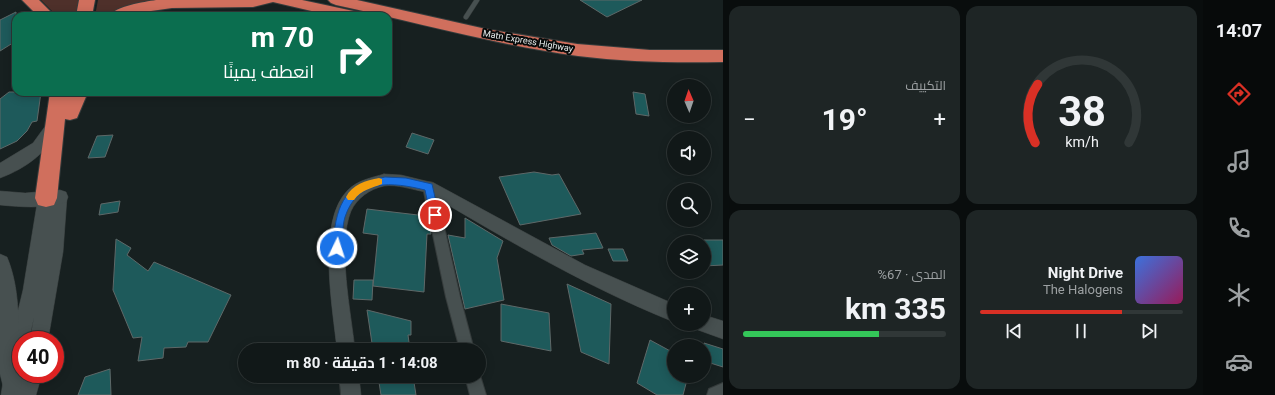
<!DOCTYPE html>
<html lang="ar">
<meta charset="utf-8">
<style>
:root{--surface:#111818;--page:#1e2525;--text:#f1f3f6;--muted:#9ca0a2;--line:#303737;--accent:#d93025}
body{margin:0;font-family:Roboto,Cairo,sans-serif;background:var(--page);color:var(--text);direction:rtl;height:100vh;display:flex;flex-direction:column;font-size:15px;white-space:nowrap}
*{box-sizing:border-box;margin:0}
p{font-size:13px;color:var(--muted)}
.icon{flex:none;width:22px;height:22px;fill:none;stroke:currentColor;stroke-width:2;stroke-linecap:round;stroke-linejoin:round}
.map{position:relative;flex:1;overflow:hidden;direction:ltr}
.drawer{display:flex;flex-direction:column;gap:6px;padding:6px;background:#090d0d;width:480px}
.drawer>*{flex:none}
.hud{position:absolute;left:12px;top:12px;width:380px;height:84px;border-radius:12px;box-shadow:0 2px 10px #0003,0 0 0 1px var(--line);direction:rtl;background:#0b6e4f;color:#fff;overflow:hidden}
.needle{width:26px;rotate:358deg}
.buttons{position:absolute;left:667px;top:79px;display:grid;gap:8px}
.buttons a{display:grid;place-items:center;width:44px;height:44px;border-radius:50%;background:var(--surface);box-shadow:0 2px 10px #0003,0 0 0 1px var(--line);font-size:20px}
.speed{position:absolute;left:12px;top:331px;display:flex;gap:8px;font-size:20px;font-weight:700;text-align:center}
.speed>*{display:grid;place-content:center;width:52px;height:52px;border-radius:50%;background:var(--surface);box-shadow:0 2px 10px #0003,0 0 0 1px var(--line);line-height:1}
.speed .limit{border:6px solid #d22;background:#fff;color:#111}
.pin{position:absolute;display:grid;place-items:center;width:34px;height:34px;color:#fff;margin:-17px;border:2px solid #fff;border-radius:50%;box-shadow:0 1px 4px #0007}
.me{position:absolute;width:44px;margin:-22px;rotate:4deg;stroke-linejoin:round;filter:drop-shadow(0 0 3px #0008)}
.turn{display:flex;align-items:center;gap:14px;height:84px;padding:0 12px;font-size:18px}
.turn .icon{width:52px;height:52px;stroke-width:2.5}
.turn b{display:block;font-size:28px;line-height:34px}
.big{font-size:30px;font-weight:700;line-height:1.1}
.drawer .card{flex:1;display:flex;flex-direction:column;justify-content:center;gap:6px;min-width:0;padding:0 14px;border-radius:12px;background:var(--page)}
.drawer .dial{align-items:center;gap:0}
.dial svg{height:104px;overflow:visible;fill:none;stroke:var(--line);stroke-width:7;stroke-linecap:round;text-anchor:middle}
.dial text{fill:var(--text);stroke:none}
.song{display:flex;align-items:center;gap:12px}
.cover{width:48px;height:48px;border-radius:6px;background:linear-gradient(135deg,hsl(220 70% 55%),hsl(330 70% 35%))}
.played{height:4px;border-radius:2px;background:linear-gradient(90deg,var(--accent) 70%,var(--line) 70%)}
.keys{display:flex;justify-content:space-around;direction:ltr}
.heat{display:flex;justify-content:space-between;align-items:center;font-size:22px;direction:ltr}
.charge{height:6px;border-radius:3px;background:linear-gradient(90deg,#34c759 67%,var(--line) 0)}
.drawer .tiles{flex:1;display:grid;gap:6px;grid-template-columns:repeat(2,1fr)}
.trip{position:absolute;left:238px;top:343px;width:248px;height:40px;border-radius:20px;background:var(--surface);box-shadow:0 2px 10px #0003,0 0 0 1px var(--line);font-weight:700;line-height:40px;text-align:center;direction:rtl}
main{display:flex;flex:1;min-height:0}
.dock{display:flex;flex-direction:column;width:72px;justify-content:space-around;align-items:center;background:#070a0a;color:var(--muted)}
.dock .icon{width:28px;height:28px}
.dock .current{color:var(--accent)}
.dock b{font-size:18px;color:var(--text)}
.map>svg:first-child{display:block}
</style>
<main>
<nav class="dock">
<b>14:07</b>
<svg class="icon current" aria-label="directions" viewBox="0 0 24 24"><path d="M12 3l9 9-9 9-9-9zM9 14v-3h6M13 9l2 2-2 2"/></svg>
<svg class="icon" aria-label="music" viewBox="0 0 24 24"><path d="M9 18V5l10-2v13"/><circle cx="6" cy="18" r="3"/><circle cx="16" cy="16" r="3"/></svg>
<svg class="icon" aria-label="phone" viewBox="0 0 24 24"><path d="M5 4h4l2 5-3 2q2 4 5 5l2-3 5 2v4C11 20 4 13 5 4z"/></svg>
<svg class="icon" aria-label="climate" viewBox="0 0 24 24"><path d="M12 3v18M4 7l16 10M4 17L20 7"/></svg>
<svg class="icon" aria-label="car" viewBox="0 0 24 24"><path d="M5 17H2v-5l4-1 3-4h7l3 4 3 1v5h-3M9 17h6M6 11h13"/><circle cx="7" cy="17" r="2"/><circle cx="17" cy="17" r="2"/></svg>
</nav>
<section class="drawer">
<div class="tiles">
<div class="card dial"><svg viewBox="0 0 100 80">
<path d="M14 69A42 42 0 1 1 86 69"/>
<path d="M14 69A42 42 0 0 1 16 24" stroke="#d93025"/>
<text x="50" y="56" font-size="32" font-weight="700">38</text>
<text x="50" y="72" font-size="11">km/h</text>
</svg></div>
<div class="card"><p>التكييف</p>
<div class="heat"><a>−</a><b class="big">19°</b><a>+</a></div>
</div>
<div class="card">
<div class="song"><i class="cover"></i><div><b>Night Drive</b><p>The Halogens</p></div></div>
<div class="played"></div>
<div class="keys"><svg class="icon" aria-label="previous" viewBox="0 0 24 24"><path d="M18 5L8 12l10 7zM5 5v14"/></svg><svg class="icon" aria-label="pause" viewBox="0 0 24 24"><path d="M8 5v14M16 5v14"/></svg><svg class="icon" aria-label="next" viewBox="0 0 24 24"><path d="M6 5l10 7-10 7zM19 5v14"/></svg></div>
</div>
<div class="card"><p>المدى · 67%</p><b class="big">335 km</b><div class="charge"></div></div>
</div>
</section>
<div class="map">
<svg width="723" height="395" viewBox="0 0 723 395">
<rect width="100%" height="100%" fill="#172020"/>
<g fill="#4e302a">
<path d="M41,0H83L80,16H57Z"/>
<path d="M98,0H154L140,3L116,16H95Z"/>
</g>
<g fill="#1e5a5b" stroke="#5e6868">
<path d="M580,0H642L607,17Z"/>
<path d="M16,12V41L0,51V20Z"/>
<path d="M9,92H41L37,121L32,122L27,131L17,141L0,149V99Z"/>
<path d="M633,92L645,94L649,116L636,114Z"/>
<path d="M412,133L434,140L428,154L406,147Z"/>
<path d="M113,135L105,157L88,158L97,136Z"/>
<path d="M534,172L552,175L559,174L581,214L520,225L499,177Z"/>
<path d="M120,201L118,212L99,215L101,204Z"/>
<path d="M367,209L418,215V213H427L431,234H427L424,292L373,286L378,235L363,233Z"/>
<path d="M465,218L503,241L497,258L504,300L465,309L448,235L465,238Z"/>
<path d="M596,233L603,248L582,250L584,254L571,256L552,245L549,238Z"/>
<path d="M116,239L131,248L127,255L148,271L154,262L231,295L208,342H188L186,347L164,348L163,358L138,361L142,337L133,338L113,290Z"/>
<path d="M704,240H723V265L704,266Z"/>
<path d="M608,249H623L628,261H613Z"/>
<path d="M354,280H373L372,300L353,299Z"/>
<path d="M567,284L611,304L609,364L581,352Z"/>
<path d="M501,304L549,313L551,351L501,341Z"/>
<path d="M367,310L411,321V335H408L410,350H373Z"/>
<path d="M650,340L674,353V376H688L683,395H657L637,383Z"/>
<path d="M704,343L723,349V367L704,361Z"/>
<path d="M110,369L111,395H78L85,377Z"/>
<path d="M378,376H413L416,395H381Z"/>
</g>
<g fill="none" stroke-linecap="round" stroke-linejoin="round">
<g stroke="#363c3c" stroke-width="5.5">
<path id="service" d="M466,17L477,0"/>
</g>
<g stroke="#363c3c" stroke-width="2">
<g id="minor">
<path d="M429,182L433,183L435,187L460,297L474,350H460L446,297L423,187L425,183Z"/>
<path d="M479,372L486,395H470L465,376H479Z"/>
<path d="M723,383V395H707L709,389Z"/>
</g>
</g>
<g stroke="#363c3c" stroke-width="1">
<g id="tertiary">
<path d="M384,174L401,175L434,183L585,265L674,304V322C587,287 507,240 426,192C413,190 397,184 384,186C370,189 357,198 351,211C337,246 351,312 355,350H337C333,309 316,221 348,190C358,180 371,178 384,174Z"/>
<path d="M60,191L65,192L67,197L63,252L48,340H30L34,317L29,340H21V374H42L36,395H1L7,356L23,290L38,198L41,193L46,192L51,193L53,196L55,192Z"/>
<path d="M704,315L723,321V339L698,330L695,324H704Z"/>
<path d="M339,376H359L361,395H341Z"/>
</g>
</g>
<g stroke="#363c3c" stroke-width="1">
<g id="secondary">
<path d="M54,119L59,121L62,125C49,151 27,168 0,178V163L33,143L49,121Z"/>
<path d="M60,190L66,192L68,197L66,202C46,209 21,207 0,205V191L25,193Z"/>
<path d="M0,254L7,257C20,288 18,321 20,354C20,367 24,378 20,390L12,393L4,390L0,374Z"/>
</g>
</g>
<g stroke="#363c3c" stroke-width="2">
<g id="motorway">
<path d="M22,0H39L55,16H38Z"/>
<path d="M79,0H95L92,16H76Z"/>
<path d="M156,0H302L358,12L360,15L333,16L273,2L253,7L172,8L144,12L131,16H109C116,6 144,2 156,0Z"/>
<path d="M328,0H357L486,29L577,44L650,50H723V62C675,63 626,62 578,56C496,45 416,22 336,5L331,3Z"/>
<path d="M50,92H68V97L70,92H88L77,118L70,120L65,119L57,198L54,205L46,207L38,205L35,198Z"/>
</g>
</g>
<use href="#service" stroke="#475050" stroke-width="4.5"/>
<use href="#minor" fill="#475050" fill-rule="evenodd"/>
<use href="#tertiary" fill="#475050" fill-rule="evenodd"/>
<use href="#secondary" fill="#475050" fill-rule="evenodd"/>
<use href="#motorway" fill="#d06f5d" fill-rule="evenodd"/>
</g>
<path fill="#1a73e8" stroke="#114b97" d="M385,177L406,178L432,184L439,215L438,218H431L425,190C392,182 358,178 345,217C342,227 343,239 342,248L337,253L333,252L332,248C337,207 340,186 385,177Z"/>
<path fill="#f59e0b" d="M379,178L382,179V184C372,188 361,190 354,200H348L346,197C352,185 366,180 379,178Z"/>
<g text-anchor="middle" stroke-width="4" stroke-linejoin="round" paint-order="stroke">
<g font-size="9" fill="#e9eeee" stroke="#060909">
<text transform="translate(528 41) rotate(10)" y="3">Matn Express Highway</text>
</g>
</g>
</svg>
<div class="buttons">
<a><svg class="needle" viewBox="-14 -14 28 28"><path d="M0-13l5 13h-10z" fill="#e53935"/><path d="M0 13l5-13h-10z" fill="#9ca0a2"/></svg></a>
<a><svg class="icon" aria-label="sound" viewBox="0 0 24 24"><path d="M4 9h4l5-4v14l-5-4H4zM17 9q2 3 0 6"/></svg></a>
<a><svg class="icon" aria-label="search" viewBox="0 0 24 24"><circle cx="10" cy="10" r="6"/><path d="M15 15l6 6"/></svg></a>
<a><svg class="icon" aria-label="layers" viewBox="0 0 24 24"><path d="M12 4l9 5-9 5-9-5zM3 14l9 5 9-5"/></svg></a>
<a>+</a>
<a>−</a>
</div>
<div class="speed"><div class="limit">40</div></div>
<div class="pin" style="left:435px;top:215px;background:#d93025"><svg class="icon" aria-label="arrive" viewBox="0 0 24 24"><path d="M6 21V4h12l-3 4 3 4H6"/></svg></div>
<svg class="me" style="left:337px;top:248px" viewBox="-20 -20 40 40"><circle r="17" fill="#1a73e8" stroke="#fff" stroke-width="3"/><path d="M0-11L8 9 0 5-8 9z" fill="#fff"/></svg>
<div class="trip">14:08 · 1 دقيقة · 80 m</div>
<div class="hud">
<div class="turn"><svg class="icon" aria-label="right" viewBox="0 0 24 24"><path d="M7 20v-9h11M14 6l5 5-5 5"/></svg><div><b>70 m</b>انعطف يمينًا</div></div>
</div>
</div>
</main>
